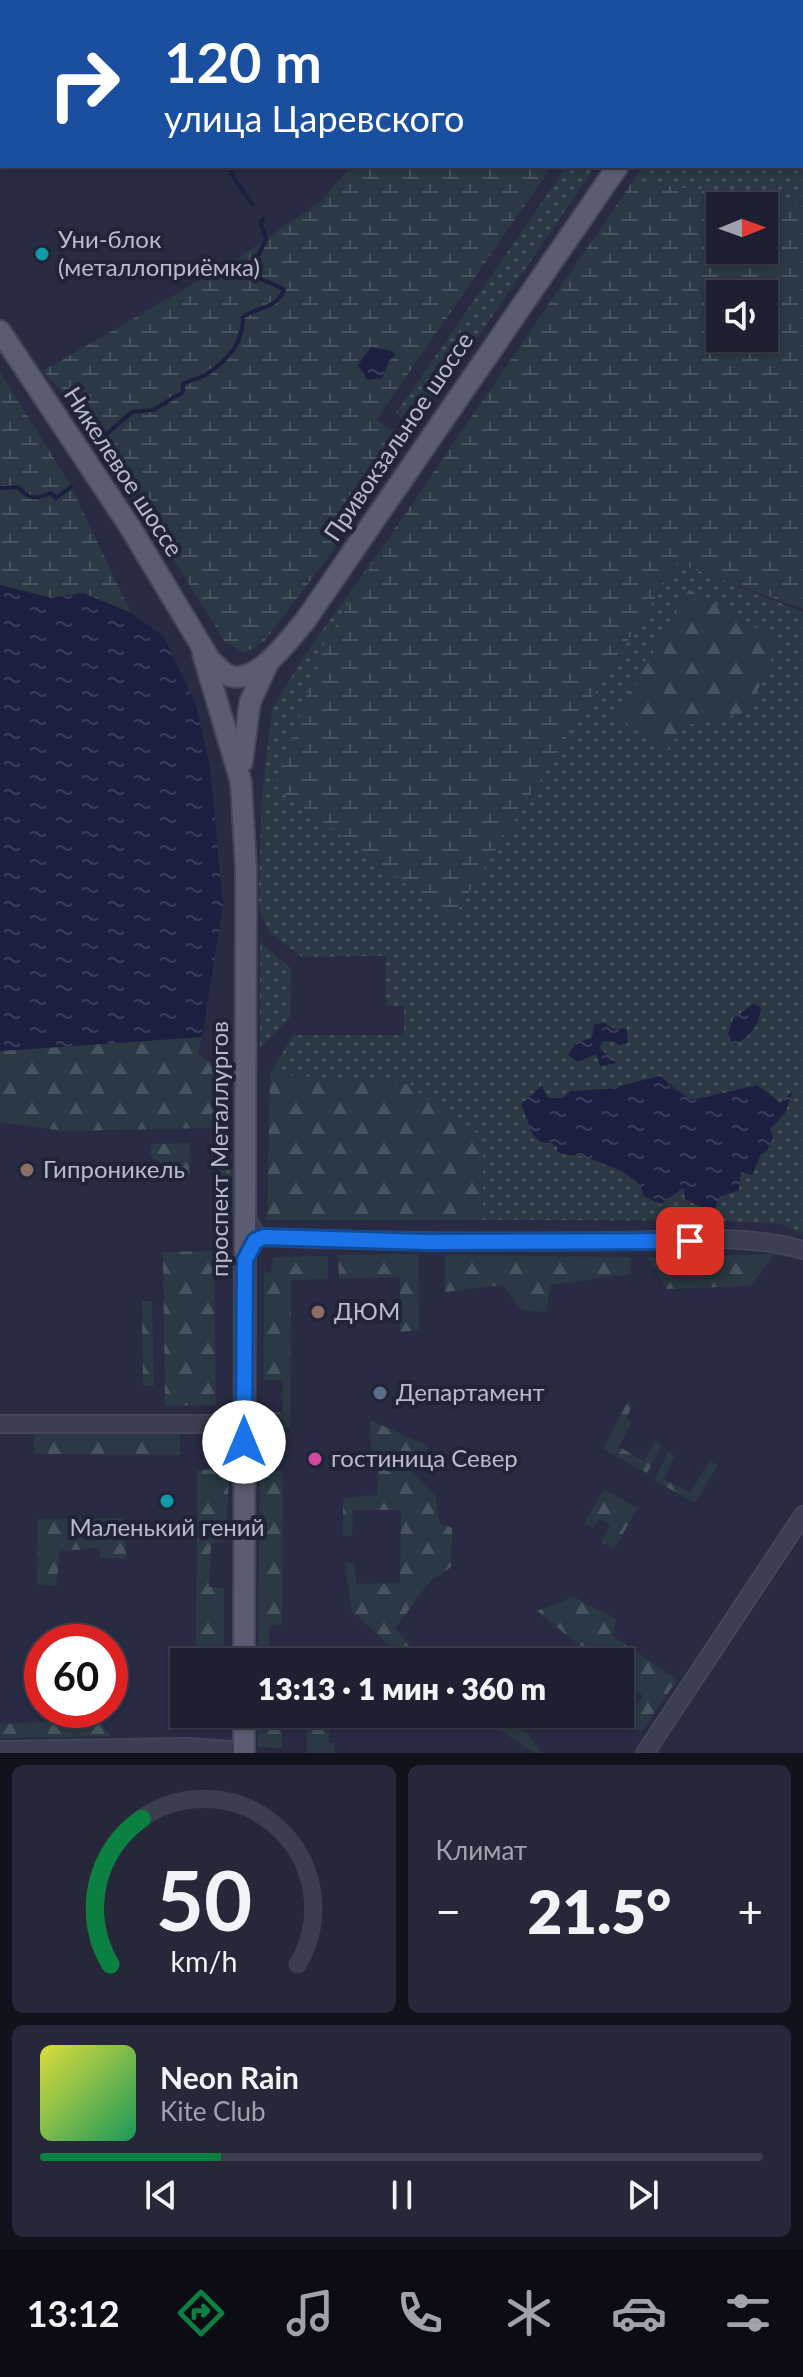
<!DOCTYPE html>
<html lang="ru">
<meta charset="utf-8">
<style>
:root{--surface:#1e2032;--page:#26283a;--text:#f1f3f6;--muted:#a1a3ac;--line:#3c3e4d;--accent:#0b8043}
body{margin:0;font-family:Lato,sans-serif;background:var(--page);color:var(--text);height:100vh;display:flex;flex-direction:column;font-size:30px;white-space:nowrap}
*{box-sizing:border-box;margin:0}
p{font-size:26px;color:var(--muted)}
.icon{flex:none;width:44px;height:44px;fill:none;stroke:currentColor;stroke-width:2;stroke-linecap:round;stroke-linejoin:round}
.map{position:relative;height:1753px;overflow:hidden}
.drawer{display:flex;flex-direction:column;gap:12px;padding:12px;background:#10121c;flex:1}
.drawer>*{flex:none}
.guide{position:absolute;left:0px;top:0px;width:804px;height:168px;box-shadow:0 2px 6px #0004,0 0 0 2px var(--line);background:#1a4fa0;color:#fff;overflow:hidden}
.needle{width:52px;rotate:89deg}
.buttons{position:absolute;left:706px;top:192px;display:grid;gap:16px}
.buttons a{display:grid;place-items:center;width:72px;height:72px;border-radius:0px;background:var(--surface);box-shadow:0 2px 6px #0004,0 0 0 2px var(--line);font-size:40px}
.speed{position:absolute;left:24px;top:1624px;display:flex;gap:16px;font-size:40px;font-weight:700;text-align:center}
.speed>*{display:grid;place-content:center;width:104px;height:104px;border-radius:50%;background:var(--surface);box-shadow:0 2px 6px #0004,0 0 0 2px var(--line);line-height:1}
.speed .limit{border:12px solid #d22;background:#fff;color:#111}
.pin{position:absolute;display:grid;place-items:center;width:68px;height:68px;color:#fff;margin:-34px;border-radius:16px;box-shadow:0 4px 12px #0006}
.me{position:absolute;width:88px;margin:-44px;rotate:0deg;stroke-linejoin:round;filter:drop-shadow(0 0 6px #0008)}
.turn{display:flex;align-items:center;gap:28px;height:168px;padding:0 32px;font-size:36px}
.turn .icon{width:104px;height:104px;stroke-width:2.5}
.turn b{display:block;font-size:56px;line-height:68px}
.big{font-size:60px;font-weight:800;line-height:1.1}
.drawer .widget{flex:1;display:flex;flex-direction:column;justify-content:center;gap:12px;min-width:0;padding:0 28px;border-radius:12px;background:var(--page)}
.drawer .dial{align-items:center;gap:0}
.dial svg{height:208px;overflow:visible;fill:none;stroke:var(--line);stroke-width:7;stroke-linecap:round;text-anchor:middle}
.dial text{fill:var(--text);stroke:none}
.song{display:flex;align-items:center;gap:24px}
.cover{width:96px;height:96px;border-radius:12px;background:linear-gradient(135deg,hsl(60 70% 55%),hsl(150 70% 35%))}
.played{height:8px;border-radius:4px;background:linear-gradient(90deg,var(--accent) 25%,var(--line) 25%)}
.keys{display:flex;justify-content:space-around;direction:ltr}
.heat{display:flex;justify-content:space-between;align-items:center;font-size:44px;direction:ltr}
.drawer .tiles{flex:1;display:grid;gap:12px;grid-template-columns:1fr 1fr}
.widget:last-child{grid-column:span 2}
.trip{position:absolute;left:170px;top:1648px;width:464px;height:80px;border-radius:0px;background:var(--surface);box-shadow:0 2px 6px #0004,0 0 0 2px var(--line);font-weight:800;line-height:80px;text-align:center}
.tabs{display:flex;height:128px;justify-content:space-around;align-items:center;background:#0c0d14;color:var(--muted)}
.tabs .icon{width:56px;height:56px}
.tabs .current{color:var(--accent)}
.tabs b{font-size:36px;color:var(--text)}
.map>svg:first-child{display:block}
</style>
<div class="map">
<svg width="803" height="1753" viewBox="0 0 803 1753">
<defs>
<pattern id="grass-dots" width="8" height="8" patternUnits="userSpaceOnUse" patternTransform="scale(2)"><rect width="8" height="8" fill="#2a3943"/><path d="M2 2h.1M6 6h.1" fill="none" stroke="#47545d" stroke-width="1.8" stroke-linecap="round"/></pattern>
<pattern id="forest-firs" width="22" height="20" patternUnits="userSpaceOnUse" patternTransform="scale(2)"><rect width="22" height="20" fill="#2a3943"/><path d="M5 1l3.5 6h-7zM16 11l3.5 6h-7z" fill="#47545d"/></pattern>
<pattern id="wetland-marsh" width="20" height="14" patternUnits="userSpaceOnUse" patternTransform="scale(2)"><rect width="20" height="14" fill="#2a3943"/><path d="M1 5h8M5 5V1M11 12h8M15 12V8" fill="none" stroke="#47545d"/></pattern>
<pattern id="water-ripples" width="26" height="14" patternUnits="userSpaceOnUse" patternTransform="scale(2)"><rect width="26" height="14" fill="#1b1f40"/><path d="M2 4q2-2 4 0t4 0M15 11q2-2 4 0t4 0" fill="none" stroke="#3a3e5a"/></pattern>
</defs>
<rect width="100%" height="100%" fill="#282b42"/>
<g fill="url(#grass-dots)" fill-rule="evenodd">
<path d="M759,0H803V204L633,181L643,166H802V2H757Z"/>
<path d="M567,166H596L421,420L410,424L396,413Z"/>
<path d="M383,546L324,645L452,919L678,562L803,612V1235L781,1224L730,1221L483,1220L482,1137L406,1084L270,1074L293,1035H404V1006H386V956L302,957L270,933L259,910V883L262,796L272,709L304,656ZM660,1076L692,1100L705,1099L719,1092L780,1103L791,1093L784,1113L770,1129L752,1175L741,1171L719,1197L683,1188L661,1203L644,1196L643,1186L633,1176L551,1143L542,1087L548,1098H563L571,1091L608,1089Z"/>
<path d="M260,942L291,968L290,1017L260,1048Z"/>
<path d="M218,1153L231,1164L233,1170V1216L229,1228L218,1227Z"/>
</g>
<g fill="url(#forest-firs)">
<path d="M689,590L745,623L780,639L748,712L687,725L667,749L616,717Z"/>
<path d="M202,1037L198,1054L230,1075L229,1113L209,1128L64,1131L0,1122V1051Z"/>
<path d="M270,1074L406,1084L482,1137L483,1220H267Z"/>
<path d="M190,1143L189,1180L150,1156L151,1144Z"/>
<path d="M214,1251L216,1405L165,1406L163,1252Z"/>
<path d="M418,1254L419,1330L400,1332V1277L339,1279L338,1255Z"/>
<path d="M775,1254L750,1286L667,1289L647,1257Z"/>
<path d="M445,1255L630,1257L631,1274L551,1285L546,1312L522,1310L503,1285L445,1292Z"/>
<path d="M328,1256V1279L291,1280L290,1428L263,1425L262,1414L282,1412L283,1380H264V1273L271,1272L273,1257Z"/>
<path d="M142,1301H152L154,1386H143Z"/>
<path d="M628,1401L633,1404L626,1419L632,1422L619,1447L644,1461L655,1442L662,1445L647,1473L603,1449Z"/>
<path d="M370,1420L428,1446L427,1454L371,1451Z"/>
<path d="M34,1433H180V1455L34,1454Z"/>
<path d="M668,1453L675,1456L664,1479L690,1493L710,1461L718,1465L695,1503L654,1480Z"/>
<path d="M407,1468L435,1496L440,1523L452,1528L451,1567L428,1583L395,1629L411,1646L404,1659L352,1611L345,1564L354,1562L356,1584L400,1583L401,1510H353L352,1536H343V1498L377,1495L379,1469Z"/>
<path d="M229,1469L226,1540L211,1544L209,1587L224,1588V1662H196L197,1470Z"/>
<path d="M260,1470L283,1471L282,1624L269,1627V1660L282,1662H258Z"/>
<path d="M604,1489L638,1508L614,1549L601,1542L610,1525L599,1519L593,1528L584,1524Z"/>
<path d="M123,1518L127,1559L100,1558V1548L60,1551L56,1586L37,1585L38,1519Z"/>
<path d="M574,1597L616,1619L613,1636L677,1680L641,1732L626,1721L643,1696L620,1678V1662H600L537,1611Z"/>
<path d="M48,1710H102L104,1728L111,1736L0,1738V1724L45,1722Z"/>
<path d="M258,1714H282V1748L258,1747Z"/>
<path d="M306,1714H348L329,1728V1743H334V1753H307Z"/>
<path d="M476,1714H502L529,1734L541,1753H534Z"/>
</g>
<g fill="url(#wetland-marsh)" fill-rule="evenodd">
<path d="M351,166H552L376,420L408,440L329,556L264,642L244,653L225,642L167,549L106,464L74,405L43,371L238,258L320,202Z"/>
<path d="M633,181L803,204V609L677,563L452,919L275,786L324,645L383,546ZM720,206H764V250H720ZM764,294V338H720V294Z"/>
<path d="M0,372L69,482L131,613L83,593L51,598L0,585Z"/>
</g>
<g fill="url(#water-ripples)">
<path d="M371,347L393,351L395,355L389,361L382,378L367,380L358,365Z"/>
<path d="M0,585L51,598L83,593L131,613L163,636L195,702L210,767L223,905L202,1037L0,1051Z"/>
<path d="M753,1004L761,1007C759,1027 751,1035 734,1045L728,1034L733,1019Z"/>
<path d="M604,1023L616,1030L626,1028L628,1043L619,1045L613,1041H603L599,1048L617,1063L600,1066L596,1054L578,1062L568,1055L576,1043L592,1038L594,1024Z"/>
<path d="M660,1076C669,1084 679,1095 690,1099C696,1101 747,1087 758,1085L780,1103L793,1091L785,1113L770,1129L773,1138L767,1151L761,1154L752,1175L741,1172L739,1190L719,1197L714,1213L685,1199L683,1188L661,1204L644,1196C641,1174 601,1162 581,1156C572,1154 566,1157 557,1151V1147L551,1143L541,1142L533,1135L521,1104L542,1086L548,1098H563L571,1091L608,1089Z"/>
</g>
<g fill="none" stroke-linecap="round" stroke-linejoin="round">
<g stroke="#1b1f40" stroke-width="4">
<path d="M246,2L248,0"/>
<path d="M229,166L235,180L253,205"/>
<path d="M102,467L103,437L132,412L153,410L183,392V384C191,380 200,378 207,374C229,359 243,343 243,317C258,306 275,310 284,290C272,282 261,281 250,273L266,239L261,223L263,219"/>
<path d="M0,488L18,487C30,501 36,499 51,493L56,498L71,487"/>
</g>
<g stroke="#434558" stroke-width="20">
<g id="tertiary">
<path d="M245,1217L256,1234L264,1237C377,1242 490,1242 604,1241C668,1241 740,1232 803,1250"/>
<path d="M0,1424H244"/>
<path d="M0,1750L188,1747L244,1751"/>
<path d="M645,1753L803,1515"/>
</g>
</g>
<g stroke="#434558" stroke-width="24">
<g id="primary">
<path d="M724,2L725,0"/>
<path d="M0,331L130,527L210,660C216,665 223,674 230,676C258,684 289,639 305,621L618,166"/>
<path d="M203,654L241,782L246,869L244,1662"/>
<path d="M242,762L250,702L268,663"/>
<path d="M244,1753V1714"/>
</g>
</g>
<use href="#tertiary" stroke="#3c3f51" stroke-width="16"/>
<use href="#primary" stroke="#5a5d71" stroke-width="20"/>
</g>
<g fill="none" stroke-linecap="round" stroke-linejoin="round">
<g stroke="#114b97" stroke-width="20">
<path id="route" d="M244,1442L245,1260L255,1241L264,1237L427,1242L690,1241"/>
</g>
<use href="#route" stroke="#1a73e8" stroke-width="14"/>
</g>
<g fill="#0f9aa8" stroke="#212337" stroke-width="3">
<circle cx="42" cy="254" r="8"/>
<circle cx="167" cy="1501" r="8"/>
</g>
<g fill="#8d6e63" stroke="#212337" stroke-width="3">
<circle cx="27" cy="1170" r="8"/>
<circle cx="318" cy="1312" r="8"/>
</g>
<circle fill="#5c6f8a" stroke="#212337" stroke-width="3" cx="380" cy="1393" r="8"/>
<circle fill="#d1479c" stroke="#212337" stroke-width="3" cx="315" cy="1459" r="8"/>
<g text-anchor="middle" stroke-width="8" stroke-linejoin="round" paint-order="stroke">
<g font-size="24" fill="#b9bbcb" stroke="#212337" text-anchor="start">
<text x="58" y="248">Уни-блок<tspan x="58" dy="28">(металлоприёмка)</tspan></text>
<text x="43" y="1178">Гипроникель</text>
<text x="334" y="1320">ДЮМ</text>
<text x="396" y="1401">Департамент</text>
<text x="331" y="1467">гостиница Север</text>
<text x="167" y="1536" text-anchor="middle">Маленький гений</text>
</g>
<g font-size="24" fill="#b9bbcb" stroke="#212337">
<text transform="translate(399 437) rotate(-56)" y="8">Привокзальное шоссе</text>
<text transform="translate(123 472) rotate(57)" y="8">Никелевое шоссе</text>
<text transform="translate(220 1149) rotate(-90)" y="8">проспект Металлургов</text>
</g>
</g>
</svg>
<div class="buttons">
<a><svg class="needle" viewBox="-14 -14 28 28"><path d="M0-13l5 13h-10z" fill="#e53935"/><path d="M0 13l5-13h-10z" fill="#a1a3ac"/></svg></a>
<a><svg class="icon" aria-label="sound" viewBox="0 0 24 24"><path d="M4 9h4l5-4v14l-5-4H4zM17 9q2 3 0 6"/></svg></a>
</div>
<div class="speed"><div class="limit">60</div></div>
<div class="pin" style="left:690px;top:1241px;background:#d93025"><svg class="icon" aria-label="arrive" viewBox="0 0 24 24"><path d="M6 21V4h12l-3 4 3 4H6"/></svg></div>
<svg class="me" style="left:244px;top:1442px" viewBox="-20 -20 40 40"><circle r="19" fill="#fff"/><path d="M0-13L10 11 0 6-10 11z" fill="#1a73e8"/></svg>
<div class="trip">13:13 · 1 мин · 360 m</div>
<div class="guide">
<div class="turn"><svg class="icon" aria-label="right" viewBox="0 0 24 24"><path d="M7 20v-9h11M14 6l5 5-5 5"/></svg><div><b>120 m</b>улица Царевского</div></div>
</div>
</div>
<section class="drawer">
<div class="tiles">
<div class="widget dial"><svg viewBox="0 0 100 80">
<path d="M14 69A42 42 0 1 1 86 69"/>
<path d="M14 69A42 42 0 0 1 26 13" stroke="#0b8043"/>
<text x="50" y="56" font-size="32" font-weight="700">50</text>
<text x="50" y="72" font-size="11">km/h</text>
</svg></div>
<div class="widget"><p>Климат</p>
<div class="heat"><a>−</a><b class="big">21.5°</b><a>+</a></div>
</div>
<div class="widget">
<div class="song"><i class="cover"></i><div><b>Neon Rain</b><p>Kite Club</p></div></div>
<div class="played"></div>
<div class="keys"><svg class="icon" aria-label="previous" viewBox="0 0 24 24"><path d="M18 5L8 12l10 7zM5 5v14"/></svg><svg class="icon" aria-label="pause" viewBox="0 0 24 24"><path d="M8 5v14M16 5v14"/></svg><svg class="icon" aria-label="next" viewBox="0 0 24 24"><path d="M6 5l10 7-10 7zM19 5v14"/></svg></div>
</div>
</div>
</section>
<nav class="tabs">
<b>13:12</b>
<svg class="icon current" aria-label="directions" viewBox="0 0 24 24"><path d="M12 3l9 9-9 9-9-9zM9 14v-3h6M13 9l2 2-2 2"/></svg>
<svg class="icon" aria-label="music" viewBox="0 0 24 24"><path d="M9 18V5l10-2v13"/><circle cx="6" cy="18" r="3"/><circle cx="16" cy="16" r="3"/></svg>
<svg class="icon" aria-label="phone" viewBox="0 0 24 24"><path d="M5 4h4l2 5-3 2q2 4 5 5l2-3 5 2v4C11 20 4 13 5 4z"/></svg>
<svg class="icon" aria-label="climate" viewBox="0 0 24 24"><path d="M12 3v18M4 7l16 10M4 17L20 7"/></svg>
<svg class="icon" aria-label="car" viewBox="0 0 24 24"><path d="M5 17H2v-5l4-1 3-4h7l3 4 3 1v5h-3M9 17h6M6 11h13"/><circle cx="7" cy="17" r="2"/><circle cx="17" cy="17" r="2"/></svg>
<svg class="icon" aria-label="filters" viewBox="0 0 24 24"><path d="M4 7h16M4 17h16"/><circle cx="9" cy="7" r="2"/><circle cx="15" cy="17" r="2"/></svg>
</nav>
